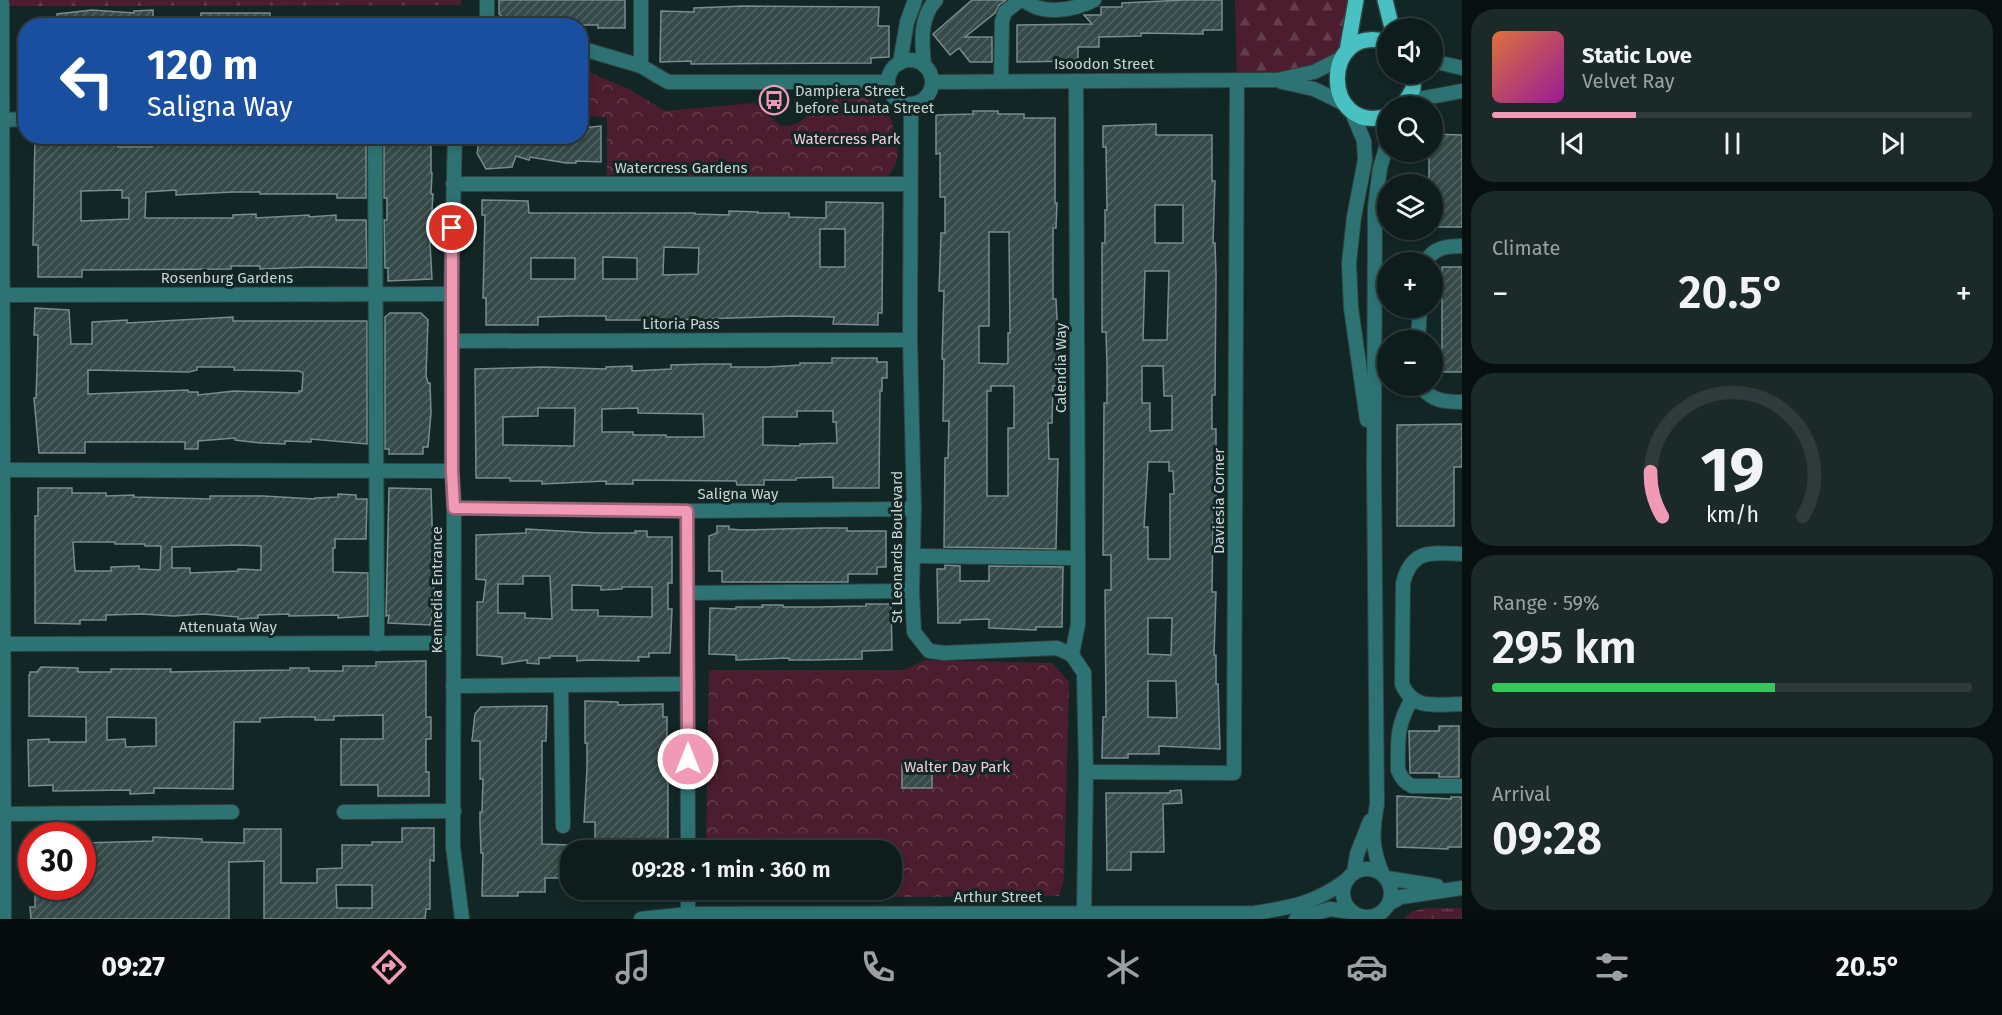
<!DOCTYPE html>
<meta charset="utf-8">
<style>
:root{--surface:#0e1c1c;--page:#1c2929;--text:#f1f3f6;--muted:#9ba1a3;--line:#2e3a3b;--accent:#f09ab6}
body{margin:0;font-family:"Fira Sans",sans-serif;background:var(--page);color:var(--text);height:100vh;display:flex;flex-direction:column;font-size:22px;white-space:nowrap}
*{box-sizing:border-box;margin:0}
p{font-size:20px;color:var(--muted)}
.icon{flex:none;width:33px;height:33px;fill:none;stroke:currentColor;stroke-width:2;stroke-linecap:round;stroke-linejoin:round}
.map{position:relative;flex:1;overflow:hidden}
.details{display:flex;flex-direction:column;gap:9px;padding:9px;background:#080f0f;width:540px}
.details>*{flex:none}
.guide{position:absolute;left:18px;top:18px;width:570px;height:126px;border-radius:24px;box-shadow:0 3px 9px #0003,0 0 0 2px var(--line);background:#1a4fa0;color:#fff;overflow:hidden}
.buttons{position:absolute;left:1377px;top:18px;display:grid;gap:12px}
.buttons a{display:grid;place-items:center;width:66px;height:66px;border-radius:50%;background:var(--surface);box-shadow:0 3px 9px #0003,0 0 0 2px var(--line);font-size:30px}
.speed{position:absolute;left:18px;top:822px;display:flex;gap:12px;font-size:30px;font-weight:700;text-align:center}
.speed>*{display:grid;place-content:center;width:78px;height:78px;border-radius:50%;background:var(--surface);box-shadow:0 3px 9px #0003,0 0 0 2px var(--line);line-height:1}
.speed .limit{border:9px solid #d22;background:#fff;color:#111}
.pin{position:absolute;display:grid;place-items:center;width:51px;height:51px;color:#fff;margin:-26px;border:3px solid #fff;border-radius:50%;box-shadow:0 2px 6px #0007}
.me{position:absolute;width:66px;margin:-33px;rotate:0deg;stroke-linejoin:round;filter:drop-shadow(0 0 4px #0008)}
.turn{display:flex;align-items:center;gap:21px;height:126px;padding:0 30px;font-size:27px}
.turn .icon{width:78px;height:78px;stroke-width:2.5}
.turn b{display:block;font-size:42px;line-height:51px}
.big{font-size:45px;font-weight:600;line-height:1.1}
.details .widget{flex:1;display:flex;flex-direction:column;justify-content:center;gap:9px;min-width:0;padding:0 21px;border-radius:24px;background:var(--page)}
.details .dial{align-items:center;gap:0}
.dial svg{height:156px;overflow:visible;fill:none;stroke:var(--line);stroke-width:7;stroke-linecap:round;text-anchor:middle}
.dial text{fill:var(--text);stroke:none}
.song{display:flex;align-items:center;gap:18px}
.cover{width:72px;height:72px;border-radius:9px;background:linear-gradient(135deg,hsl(20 70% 55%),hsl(300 70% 35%))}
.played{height:6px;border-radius:3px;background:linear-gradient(90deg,var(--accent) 30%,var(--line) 30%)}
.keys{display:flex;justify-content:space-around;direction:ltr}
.heat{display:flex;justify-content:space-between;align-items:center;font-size:33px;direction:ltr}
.charge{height:9px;border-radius:4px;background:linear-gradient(90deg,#34c759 59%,var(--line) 0)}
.trip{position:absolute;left:560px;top:840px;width:342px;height:60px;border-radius:24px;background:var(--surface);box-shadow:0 3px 9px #0003,0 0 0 2px var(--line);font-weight:600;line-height:60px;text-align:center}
.tab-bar{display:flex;height:96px;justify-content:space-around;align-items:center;background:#060b0b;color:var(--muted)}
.tab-bar .icon{width:42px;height:42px}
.tab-bar .active{color:var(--accent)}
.tab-bar b{font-size:27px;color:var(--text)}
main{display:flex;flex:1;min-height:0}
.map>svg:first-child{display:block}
</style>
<main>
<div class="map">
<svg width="1462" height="919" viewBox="0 0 1462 919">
<defs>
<pattern id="forest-firs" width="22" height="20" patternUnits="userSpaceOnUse" patternTransform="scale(1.5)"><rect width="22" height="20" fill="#4c1d2e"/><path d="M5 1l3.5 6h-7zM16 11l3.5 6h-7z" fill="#643d4b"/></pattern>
<pattern id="wetland-marsh" width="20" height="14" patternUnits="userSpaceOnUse" patternTransform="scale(1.5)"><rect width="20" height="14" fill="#4c1d2e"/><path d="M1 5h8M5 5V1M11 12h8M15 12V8" fill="none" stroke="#643d4b"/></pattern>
<pattern id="park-crowns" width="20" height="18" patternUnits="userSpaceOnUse" patternTransform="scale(1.5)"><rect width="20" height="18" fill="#4c1d2e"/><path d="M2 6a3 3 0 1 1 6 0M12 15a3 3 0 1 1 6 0" fill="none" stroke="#643d4b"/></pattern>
<pattern id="building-hatch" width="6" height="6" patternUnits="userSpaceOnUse" patternTransform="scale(1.5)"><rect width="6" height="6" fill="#364a4a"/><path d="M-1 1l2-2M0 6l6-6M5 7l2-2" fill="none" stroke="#526363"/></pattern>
</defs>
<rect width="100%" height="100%" fill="#132626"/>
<g fill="url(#forest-firs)">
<path d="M0,0H461V5L0,6Z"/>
<path d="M1235,0H1356L1338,65L1237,81Z"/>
</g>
<path fill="url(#wetland-marsh)" d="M1424,908H1462V919H1403L1412,912Z"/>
<g fill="url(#park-crowns)">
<path d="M581,69L629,89L665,111L755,103L781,126C805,126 803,116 821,105C837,95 868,92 883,106C892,115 893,129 896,141C900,157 896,167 886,179L662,181V175H607V117L581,116Z"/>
<path d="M925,660L1052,663L1069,682L1064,879L1059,896L713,898L705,890H891V850H706L709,670H904Z"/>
</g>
<g fill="url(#building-hatch)" stroke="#778d8d" stroke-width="1.5" fill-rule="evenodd">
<path d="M499,0H625V28H598V25H530L524,24V21H507L499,14Z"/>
<path d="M972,0H1006L999,5L995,13L965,37H992V62H970L959,48L950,55L933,34Z"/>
<path d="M1185,0H1222V30H1203V34L1141,33V36L1099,37V47H1078V61L1017,62V25L1092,24L1084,15H1101V7H1122V3Z"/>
<path d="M744,6L879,7L878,26H889V57L871,58V63L691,64V61L660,62L661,11L694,12V8Z"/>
<path d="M92,10L134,13V11L153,10V26H58L57,14Z"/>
<rect x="201" y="13" width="69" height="13"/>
<path d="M973,111H998V114H1024V118H1055V203H1057L1056,228H1053V299H1056L1059,356H1057L1056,386H1053L1052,423H1048L1049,459H1058L1056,549L944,547L945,458H948L949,421H943L944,359H942L944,291H939L941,233H945V197H940V153L936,154V115L973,114ZM989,232H1009L1010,333H1008V363L1006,364L979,363V326H989ZM991,386H1014V428H1008V496H987V391H991Z"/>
<path d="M1156,124V135H1212V181H1215L1213,243H1215L1216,274L1215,395H1212V429H1216V461H1224V489H1216L1217,522H1213L1212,592H1216L1214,655H1216V684H1218L1220,749L1159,746V754H1128V758H1102L1103,717H1106L1105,590H1111V555H1103L1104,403H1107V365L1106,332H1102V243H1105V210H1107L1106,147H1103V126ZM1155,205H1183V243H1155ZM1145,271H1169L1167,340H1143ZM1142,366H1163L1164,396H1172V430L1150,431V403H1142ZM1148,462H1169V471H1173L1174,494H1170V559H1148V527H1144ZM1148,618H1172L1171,655L1148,654ZM1148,681H1176L1177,718L1148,717Z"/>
<path d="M601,126V162L576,161V163H566L530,157L529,160L516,156L512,167L486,169L477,153L480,136H581V128Z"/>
<path d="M1432,134L1462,135V227H1432V184H1430L1429,178V152H1432Z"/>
<path d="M35,136H79V141L118,138V147H152V141L174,139V144L205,141L257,140V143L366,142V198H337V194H260V192H233L176,195V190L146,192L145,218H233V215L256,214V218L309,215V217L336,215V220H366L367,268L312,267L260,269V266H231V269L82,270V277H38V245H33ZM122,190V198H129V219L81,221V191Z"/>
<path d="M386,136H431V173H432L431,194H433L430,243L432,279L388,281V268H385L384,220H387V198H384V142H386Z"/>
<path d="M482,200L528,201L529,213H695V214L729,215V211L758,212V213H789V217L826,218V202L883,203L882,313H878V325L833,324L834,317L793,316L670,320H606V316H571L538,317V325H486V298H483L485,215H482ZM820,229H845V267H820ZM664,247L699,248L698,274L663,275ZM603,257L637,258V279H603ZM531,258H575V279H531Z"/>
<rect x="1442" y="267" width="20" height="105"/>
<path d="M35,308L69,310L71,344H92V322L127,320V323L233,317V321H367V444L311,439V442L285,441V444L261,443L235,440V438L198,441V449H185V442H85V453H39L34,398H36L37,369L38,335H34ZM197,367H234V370L299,371L303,373L302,391H299V393L234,391L198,395V392H188V390L88,394V370L189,372L197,370Z"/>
<path d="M390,313H421L428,320L426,376L428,383H430L431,413L428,447H423V454H389V449H385V317Z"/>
<path d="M832,358H877V362H887V378H882V391H880L879,488H833V477L796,478V480H764V485H737L736,481L633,480V484H606V481L542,484V481H510V478H476L475,369L543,367L606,369V367L632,366V371L671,369V365L703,364H731V367H768L800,365V363H832ZM538,408H575L574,446L503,445V417L538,416ZM638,408V413L703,414L704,437H666V435H633V432H602V409ZM797,411H833V422H836L837,443L800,444V446L763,445V417H797Z"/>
<path d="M1462,424V467H1454V526H1397V425Z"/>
<path d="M38,488H72V493H106V496L134,495V497L210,499V496H263L315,499V498L338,497V494L356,495V499H367L366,539H335V548H333V572L368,573V616L338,618V615L289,616V614L258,615V618L238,619V617L204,614L174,616L142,614L106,615V620H80V624L35,623V516H38ZM73,542H115V544H145V546H161L160,570L139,569V566L111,567V571H75ZM237,545L261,546V570L238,569V571L190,573V568H172V547Z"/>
<path d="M389,488L431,489L434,585L431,625L388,623L389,615L386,616Z"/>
<path d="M717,526H729V529L742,530L822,528H847V531H886V567H877V574H848V582H722V571H709V536L717,533Z"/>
<path d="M526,529L596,533H636L635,531H647V537H672V583H668V609H672L670,653H649V657H638L639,661L588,660L577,661V656H550V658H539V664L527,663V660L502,664V657L477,655V602H483L486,580L476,579V535L526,533ZM523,576H550L552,619L525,618V613H498V584H523ZM572,585L601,586V590L622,589V587H652V617L598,616V610H572Z"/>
<path d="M945,565L960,566V581H989V566L1063,567L1062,627H1036V630L989,628V619L960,620V623H938L937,569H945Z"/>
<path d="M866,604H891L892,650L862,651V659L810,660H789V658L736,660V655L709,654L710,608L736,609V607H763L762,605H783V607H816L866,606Z"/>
<path d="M426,661V717H431V739H426V772H429V796H378V785H341V739H383V715L334,716V720H315V717H287L260,718V722H234L233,789L154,788V793L130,794V790L53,791V785L29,786L28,740L49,739V742H86V717L29,716V675H30V672H37L41,667L78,668V672H111V669H171L170,672L290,670V668H309V671H343V666H376V662ZM107,717L156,718V746L126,747L125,739L107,740Z"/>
<path d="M585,701L618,702V705L663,704V717H667V765H671L672,779H668V850H595V822H584L587,769V743H585Z"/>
<path d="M547,706L546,741H542V844L570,845V861H565V878H545V892H518V896H482L483,853H481L480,824V812H482L483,779H480V741H472L475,714L481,707Z"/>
<path d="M1439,726H1459V777H1439V773H1410L1409,731H1439Z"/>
<rect x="902" y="764" width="30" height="24"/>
<path d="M1181,790L1182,803L1163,804L1164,852H1131V870H1107L1106,793H1170V791Z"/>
<path d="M1397,796L1451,799V797H1462V847H1448V849L1397,847Z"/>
<path d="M402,828H434V861L430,860V909H426L425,919H264V861L229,862V919H31L30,907H35V886H82V843L153,841V837L202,839V842L244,843V829H281V883H317V869L342,868V845H372V842H402ZM336,885H372V908H337Z"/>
</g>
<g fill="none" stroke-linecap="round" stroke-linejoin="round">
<g stroke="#304242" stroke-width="16">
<g id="minor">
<path d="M487,0V26"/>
<path d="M1024,0C1042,16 1075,10 1094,0"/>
<path d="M2,3L4,919"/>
<path d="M580,48L641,66L668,82H888"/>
<circle cx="910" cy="82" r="22"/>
<path d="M1432,61L1462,68"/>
<path d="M900,63L907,22L915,0"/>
<path d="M924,65C922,43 919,18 936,0"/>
<path d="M641,66V0"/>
<path d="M1001,80L1002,21L1005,12L1020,0"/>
<path d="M932,82L1277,80L1314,72L1342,58"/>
<path d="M1282,82L1314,89L1345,104"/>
<path d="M1408,101L1462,91"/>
<path d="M911,104L910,340L914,509L912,591L914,632L929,651L944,653L1057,648L1072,655L1084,673L1086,772L1084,913"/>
<path d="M1351,110L1364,141L1365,160L1354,217L1349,263L1351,308L1367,420"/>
<path d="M2,120L26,119"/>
<path d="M375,136L377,644"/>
<path d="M455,136L451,294L452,471L454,508L453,847L462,919"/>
<path d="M453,184H910"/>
<path d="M1425,262C1434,248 1445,246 1462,246"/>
<path d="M2,295L451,294"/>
<path d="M1418,340L1420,308"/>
<path d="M452,341L910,340"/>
<path d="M1420,386C1432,401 1444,402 1462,402"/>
<path d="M3,470L452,471"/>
<path d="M454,508L687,511L914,509"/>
<path d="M687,511L688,850"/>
<path d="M1462,554C1432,553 1412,548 1403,583L1402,684C1413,711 1437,704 1462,704"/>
<path d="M914,556L1078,558"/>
<path d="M688,593L912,591"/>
<path d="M3,644L453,643"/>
<path d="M1072,655L1078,624V558L1076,81"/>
<path d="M561,685L563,826"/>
<path d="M453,686L688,684"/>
<path d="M1412,699C1396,726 1398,740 1398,770C1401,778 1405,783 1412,786H1462"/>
<path d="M1086,772L1234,773L1237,81"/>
<path d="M344,812L454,811"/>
<path d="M4,814L232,812"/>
<circle cx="1367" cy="893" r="24"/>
<path d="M1354,873L1357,854L1370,821"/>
<path d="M1383,875C1371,848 1372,832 1377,804L1374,469L1375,207L1380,168L1388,141"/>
<path d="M1386,878L1437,886"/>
<path d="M688,890V919"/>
<path d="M1390,903L1401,897L1462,888"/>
<path d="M641,919L688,914L1255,913C1293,907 1316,903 1348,879"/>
<path d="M1296,919L1330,909L1352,912"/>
</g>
</g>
<g stroke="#304242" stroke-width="18">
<g id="major">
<path d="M1385,0L1392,28"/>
<path d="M1388,42C1320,22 1321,136 1388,116"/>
<path d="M1347,51L1356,0"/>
<path d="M1403,106L1413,89L1414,74"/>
</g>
</g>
<use href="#minor" stroke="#2d7373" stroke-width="14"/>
<use href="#major" stroke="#49c0c1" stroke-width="15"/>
</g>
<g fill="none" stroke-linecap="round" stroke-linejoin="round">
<g stroke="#9c6476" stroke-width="15">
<path id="route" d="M452,228V471L454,508L687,511L688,759"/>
</g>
<use href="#route" stroke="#f09ab6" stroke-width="10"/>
</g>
<defs>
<g id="bus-ring" transform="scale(1.5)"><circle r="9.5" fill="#132626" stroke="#f09ab6" stroke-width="1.5"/><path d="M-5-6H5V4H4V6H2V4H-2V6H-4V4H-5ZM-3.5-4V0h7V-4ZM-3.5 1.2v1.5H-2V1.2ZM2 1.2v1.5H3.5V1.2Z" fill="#f09ab6"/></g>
</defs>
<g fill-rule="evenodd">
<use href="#bus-ring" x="774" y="100"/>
</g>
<g text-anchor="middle" stroke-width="6" stroke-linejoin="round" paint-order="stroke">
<g font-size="15" fill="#c9d5d4" stroke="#132626">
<text x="1104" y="69">Isoodon Street</text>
<text x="681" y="173">Watercress Gardens</text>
<text x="227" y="283">Rosenburg Gardens</text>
<text x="681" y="329">Litoria Pass</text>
<text transform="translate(1061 368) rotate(-90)" y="5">Calendia Way</text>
<text x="738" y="499">Saligna Way</text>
<text transform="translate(1219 501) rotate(-90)" y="5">Daviesia Corner</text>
<text transform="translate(897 547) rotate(-90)" y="5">St Leonards Boulevard</text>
<text transform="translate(437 590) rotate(-90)" y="5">Kennedia Entrance</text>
<text x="228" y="632">Attenuata Way</text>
<text x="998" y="902">Arthur Street</text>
</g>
<g font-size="15" fill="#c9d5d4" stroke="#132626" text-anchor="start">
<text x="795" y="96">Dampiera Street<tspan x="795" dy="17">before Lunata Street</tspan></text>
</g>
<g font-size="15" fill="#f6ccd9" stroke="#132626">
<text x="847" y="144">Watercress Park</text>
<text x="957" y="772">Walter Day Park</text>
</g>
</g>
</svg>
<div class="buttons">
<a><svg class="icon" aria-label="sound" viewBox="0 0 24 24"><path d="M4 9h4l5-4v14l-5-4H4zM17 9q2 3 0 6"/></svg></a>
<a><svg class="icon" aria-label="search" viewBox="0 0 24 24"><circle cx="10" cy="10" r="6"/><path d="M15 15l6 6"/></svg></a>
<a><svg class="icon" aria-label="layers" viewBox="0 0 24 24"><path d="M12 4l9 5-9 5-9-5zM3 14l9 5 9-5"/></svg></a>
<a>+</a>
<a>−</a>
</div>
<div class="speed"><div class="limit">30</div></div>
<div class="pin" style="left:452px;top:228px;background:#d93025"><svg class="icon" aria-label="arrive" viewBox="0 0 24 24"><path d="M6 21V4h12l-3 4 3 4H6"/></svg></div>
<svg class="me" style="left:688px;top:759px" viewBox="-20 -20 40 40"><circle r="17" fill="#f09ab6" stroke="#fff" stroke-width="3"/><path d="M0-11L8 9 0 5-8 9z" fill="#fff"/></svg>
<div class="trip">09:28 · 1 min · 360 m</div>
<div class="guide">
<div class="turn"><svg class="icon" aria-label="left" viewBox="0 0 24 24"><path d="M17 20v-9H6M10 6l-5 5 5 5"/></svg><div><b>120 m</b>Saligna Way</div></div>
</div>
</div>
<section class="details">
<div class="widget">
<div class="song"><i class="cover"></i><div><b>Static Love</b><p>Velvet Ray</p></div></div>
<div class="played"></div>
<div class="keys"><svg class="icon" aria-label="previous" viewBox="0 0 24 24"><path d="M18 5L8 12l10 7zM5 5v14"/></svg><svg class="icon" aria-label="pause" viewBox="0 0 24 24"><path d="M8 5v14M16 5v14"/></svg><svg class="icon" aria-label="next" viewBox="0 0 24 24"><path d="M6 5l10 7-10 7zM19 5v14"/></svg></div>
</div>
<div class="widget"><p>Climate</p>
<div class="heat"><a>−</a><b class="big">20.5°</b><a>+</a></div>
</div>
<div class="widget dial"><svg viewBox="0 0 100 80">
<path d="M14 69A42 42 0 1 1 86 69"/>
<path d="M14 69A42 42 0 0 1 8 46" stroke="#f09ab6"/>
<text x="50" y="56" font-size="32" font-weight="700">19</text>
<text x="50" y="72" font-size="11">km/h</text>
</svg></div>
<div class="widget"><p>Range · 59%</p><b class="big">295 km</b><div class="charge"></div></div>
<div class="widget"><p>Arrival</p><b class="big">09:28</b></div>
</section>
</main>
<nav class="tab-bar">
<b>09:27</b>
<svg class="icon active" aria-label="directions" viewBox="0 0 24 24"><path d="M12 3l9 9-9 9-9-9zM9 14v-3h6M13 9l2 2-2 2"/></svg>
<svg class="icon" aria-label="music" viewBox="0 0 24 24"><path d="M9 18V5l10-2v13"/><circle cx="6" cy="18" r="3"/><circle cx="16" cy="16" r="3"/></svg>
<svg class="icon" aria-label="phone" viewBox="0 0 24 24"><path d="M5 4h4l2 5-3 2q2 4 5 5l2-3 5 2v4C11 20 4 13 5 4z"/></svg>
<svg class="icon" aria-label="climate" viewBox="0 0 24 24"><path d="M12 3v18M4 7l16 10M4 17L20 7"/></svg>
<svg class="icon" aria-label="car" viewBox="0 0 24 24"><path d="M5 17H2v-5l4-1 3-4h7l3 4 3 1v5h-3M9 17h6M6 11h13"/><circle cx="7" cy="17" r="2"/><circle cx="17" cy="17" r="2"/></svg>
<svg class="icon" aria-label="filters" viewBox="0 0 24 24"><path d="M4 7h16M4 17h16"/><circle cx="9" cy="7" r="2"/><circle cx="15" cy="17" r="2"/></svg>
<b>20.5°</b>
</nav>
